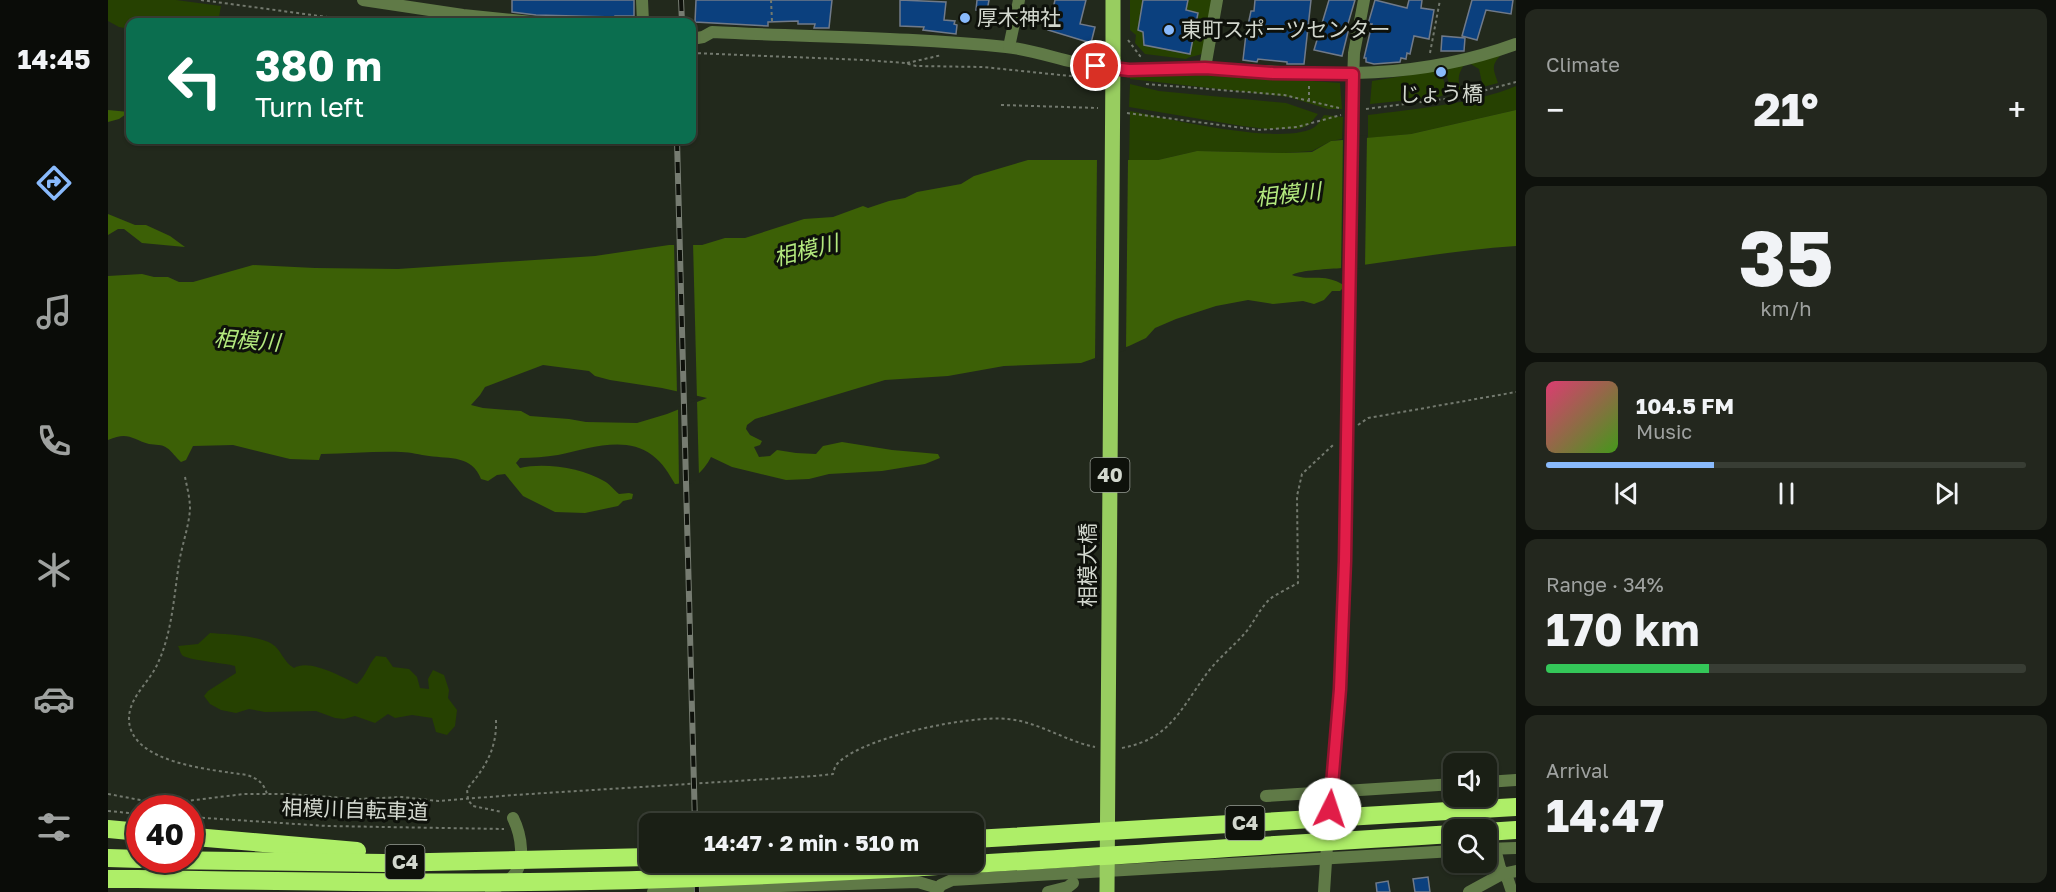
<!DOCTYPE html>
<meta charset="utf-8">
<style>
:root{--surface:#1a1f15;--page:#23271e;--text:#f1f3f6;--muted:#9fa2a0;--line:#383d34;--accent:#89bafc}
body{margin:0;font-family:"Golos Text","Noto Sans JP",sans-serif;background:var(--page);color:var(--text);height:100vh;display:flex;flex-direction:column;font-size:22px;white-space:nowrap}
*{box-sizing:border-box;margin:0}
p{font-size:20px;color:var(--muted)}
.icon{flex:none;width:33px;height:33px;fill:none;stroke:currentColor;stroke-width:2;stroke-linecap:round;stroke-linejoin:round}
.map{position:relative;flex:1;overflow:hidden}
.details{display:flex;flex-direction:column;gap:9px;padding:9px;background:#0e110c;width:540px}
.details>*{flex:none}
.hud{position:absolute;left:18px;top:18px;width:570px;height:126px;border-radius:12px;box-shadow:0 2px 4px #0004,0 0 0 2px var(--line);background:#0b6e4f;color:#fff;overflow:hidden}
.fabs{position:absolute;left:1335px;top:753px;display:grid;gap:12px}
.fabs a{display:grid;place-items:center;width:54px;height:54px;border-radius:12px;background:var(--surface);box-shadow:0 2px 4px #0004,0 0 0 2px var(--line);font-size:30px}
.speed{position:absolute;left:18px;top:795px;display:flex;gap:12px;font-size:30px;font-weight:700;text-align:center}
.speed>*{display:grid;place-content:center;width:78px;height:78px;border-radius:50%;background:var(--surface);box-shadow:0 2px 4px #0004,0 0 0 2px var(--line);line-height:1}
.speed .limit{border:9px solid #d22;background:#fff;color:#111}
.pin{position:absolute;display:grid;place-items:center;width:51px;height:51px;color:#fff;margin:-26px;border:3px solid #fff;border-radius:50%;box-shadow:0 2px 6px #0007}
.me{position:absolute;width:66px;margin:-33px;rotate:4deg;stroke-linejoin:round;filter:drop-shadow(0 0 4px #0008)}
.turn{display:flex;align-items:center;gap:21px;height:126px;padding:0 30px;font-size:27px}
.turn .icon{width:78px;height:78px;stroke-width:2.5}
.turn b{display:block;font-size:42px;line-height:51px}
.big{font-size:45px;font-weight:700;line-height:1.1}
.details .widget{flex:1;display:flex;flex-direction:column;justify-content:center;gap:9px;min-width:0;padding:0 21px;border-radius:12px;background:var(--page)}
.details .dial{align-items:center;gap:0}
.dial b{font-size:78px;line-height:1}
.song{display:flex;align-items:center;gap:18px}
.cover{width:72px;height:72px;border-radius:9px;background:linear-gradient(135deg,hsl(340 70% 55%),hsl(100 70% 35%))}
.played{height:6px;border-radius:3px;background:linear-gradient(90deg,var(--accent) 35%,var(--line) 35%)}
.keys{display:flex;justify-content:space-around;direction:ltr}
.heat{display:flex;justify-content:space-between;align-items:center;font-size:33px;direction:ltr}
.charge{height:9px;border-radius:4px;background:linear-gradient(90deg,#34c759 34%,var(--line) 0)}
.trip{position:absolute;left:531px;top:813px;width:345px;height:60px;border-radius:12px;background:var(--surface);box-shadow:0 2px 4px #0004,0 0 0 2px var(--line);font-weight:700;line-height:60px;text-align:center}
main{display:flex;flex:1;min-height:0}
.tabs{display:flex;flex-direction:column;width:108px;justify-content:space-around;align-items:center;background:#0a0c08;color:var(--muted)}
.tabs .icon{width:42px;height:42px}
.tabs .selected{color:var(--accent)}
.tabs b{font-size:27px;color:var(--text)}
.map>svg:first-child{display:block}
</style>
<main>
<nav class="tabs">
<b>14:45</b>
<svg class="icon selected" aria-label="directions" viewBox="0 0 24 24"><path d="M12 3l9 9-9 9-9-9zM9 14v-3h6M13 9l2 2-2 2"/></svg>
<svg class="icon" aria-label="music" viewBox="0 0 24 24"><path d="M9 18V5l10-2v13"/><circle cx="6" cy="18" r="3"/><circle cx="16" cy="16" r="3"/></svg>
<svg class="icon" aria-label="phone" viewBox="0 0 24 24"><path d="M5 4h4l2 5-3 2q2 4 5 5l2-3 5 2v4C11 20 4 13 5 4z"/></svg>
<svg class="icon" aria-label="climate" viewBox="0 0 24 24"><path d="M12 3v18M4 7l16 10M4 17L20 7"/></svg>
<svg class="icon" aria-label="car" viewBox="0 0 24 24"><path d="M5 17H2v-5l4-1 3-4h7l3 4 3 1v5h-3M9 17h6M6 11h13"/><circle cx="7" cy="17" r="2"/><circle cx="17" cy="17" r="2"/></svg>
<svg class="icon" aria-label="filters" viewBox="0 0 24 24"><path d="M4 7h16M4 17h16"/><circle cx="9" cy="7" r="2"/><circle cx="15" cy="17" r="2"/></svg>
</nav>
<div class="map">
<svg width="1408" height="892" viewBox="0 0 1408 892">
<rect width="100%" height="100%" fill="#22291c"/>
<g fill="#264101">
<path d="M0,0H68L113,6L110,22H22V29L11,27L0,21Z"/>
<path d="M1022,0H1104L1095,53C1089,57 1084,55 1078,59L1037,54L1027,43L1028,35L1022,30Z"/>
<path d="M1393,55C1382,66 1386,70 1390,83L1375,87L1371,69L1361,63Z"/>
<path d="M1356,65C1349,75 1350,81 1353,92L1344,94L1337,69Z"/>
<path d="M1332,70L1340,93L1331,97L1262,104L1264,81Z"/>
<path d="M1083,72L1232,83L1234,109H1220L1181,97L1022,79V74L1052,76Z"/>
<path d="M1022,84L1051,91L1178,103L1210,114L1201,125L1191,129H1159L1134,126L1021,107Z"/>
<path d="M1408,86V110L1303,134L1260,138V115C1305,109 1366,104 1408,86Z"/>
<path d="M1022,111C1057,118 1181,148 1208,126C1211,123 1214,118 1216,115L1235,117L1234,139L1223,141L1204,151L1177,153L1089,151L1050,160H1021Z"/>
<path d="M102,633C117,634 152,636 164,644C173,649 175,662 186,668C201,658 234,677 249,684C258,676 260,665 268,656L278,657L285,667L301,669L309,677L312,688L321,689L320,679L325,670L336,675L341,690L340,698L349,710L347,726L339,735L328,732L324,718L304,715L287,718L280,714L267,723L247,716L236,719L227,718L208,711L157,712L141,709L128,713L113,710L102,704L96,696L100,691L128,673L127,666C117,663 78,660 74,655C72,653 72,649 70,646L90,644Z"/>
</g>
<g fill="#3c6006" fill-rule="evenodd">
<path d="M0,110L21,112L11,119L0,122Z"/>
<path d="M1408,110V246C1349,250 1292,260 1234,268C1222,269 1192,270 1184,275C1205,282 1215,272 1237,286L1232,291H1224L1216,300L1206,304L1195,301L1165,304L1140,300L1108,306L1068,319L1047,328L1038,338L1021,346L973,363L896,366L840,376L777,380L647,419L639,425L638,429L642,435L654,441L652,445L646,447L651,457L662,456L669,450L688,453L708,454L715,446L734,442L784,450L830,454L832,458L817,464L774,471L721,474L701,479L678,480L624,467L603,457C596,471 583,483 567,484C561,474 555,463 544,455C517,435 480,449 450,455C437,457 425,458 412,458L408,463L412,468C436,462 475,468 496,481C502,484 506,490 511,494L521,493L525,494L524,499L515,501L510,506L477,513L447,512L415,496L397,474L389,475L380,481L373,479C364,455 342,459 321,456C312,455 303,452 293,452C267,451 240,454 213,454L211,460L182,459L125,445L85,446L78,460L73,462C68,458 64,451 59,448C54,444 47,445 41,444C24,439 20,431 0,440V276L34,274L46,277H60L71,282H85L145,265L207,268L290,269L487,256L561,245H594L617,238H637L696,219L725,217L755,206L760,208L781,201L797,198L809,192L853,184L866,176L920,160H1050L1089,151L1177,153L1204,152L1223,141L1303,134ZM435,365L481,371L487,376L502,380L554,388L599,398L559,414L529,423L478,422L461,419L422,416L413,411L375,408L363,405L372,395L377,387Z"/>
<path d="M0,214L27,225H38L62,236L77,247L34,243L16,229H10L0,235Z"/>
</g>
<g fill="#22291c">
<path d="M1259,135L1257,268L1233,271L1235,136Z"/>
<path d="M989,157H1020L1018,350L987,361Z"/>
<path d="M566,242H585L589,399L569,395Z"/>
<path d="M589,400L591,477L578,487H571L570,407Z"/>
</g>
<g fill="#0b407e" stroke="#707a89" stroke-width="1.5">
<path d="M404,0H526V16H507V17L428,15L404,12Z"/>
<path d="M588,0H724L721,28H706L707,24H690V21L660,22V26L587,22Z"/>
<path d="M792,0L838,2L836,20L847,21L846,24L849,25L848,34L815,30L816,27L792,26Z"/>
<path d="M869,0H881L879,11L868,10Z"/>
<path d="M947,0H978L972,24L987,27L983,43L940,30Z"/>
<path d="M1035,0H1080L1078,10L1090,13L1082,54L1036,45L1035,32L1030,30Z"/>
<path d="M1147,0H1203L1196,64H1179V62L1150,59L1149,62L1135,60L1138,34L1143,11H1146Z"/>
<path d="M1221,0H1247L1239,27L1241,28L1234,56L1206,50Z"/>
<path d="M1267,0L1299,8L1301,0H1314L1313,8L1326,10L1321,39L1306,36L1302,54L1299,53L1298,59L1293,58L1292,62L1266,64L1258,62V58H1256L1264,24H1260Z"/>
<path d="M1364,0H1405L1403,14L1378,10L1369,40L1354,36Z"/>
<path d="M1334,36L1357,38L1356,51H1333Z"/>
<path d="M1320,877L1322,892H1307L1305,879Z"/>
<path d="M1280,881L1282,892H1269L1268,883Z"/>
</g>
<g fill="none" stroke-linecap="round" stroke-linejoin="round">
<g stroke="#73796e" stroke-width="2" stroke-dasharray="3 3" stroke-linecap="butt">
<path d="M93,0L256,22"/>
<path d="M663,0L664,21"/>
<path d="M1020,40L1032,56L1035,57"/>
<path d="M584,53L757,60L797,63L808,66L875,67L972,77"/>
<path d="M1322,53L1332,0"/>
<path d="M799,63L834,55"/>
<path d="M1038,84L1176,95L1231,108"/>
<path d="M1201,101V86"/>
<path d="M893,105L990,108"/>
<path d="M1258,109L1352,97L1408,82"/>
<path d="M1019,113L1151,130L1189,127L1233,115"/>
<path d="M1250,425L1260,418L1408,392"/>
<path d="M77,477C79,487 82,498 82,509C81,526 74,545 71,563C66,596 64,634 49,665C41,682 22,697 21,717C19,764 107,770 139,775C150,779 155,782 159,794"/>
<path d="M388,720C389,749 377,768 359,789L360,800L365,806L394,812"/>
<path d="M1014,748C1061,739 1071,712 1097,676C1108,660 1125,647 1138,632C1146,622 1152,608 1162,599C1170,593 1181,588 1190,583L1189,496L1194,474L1225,445"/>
<path d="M0,794L54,804L136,794H181L251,799L294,797L330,801L406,795L707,776L725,774C726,770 727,765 731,762C759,736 862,715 900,719C931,722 957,741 987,747"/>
<path d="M0,811L32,814"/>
<path d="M82,817L219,826L396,829"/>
</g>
<g stroke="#607a47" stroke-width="12">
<path d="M255,0L355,15L424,22"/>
<path d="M534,0L535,22"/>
<path d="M584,39L595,37L604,32C701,37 800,37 898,47C928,50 956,62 986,66C1007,69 1028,70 1049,70C1066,70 1082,67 1099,68C1209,74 1302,83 1408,44"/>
<path d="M901,47L911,0"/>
<path d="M1097,68L1109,0"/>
<path d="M1245,82L1246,53L1256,0"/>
<path d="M1378,782L1408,780"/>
<path d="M1158,796L1346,784"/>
<path d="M1378,849L1408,848"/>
<path d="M1387,849L1392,868L1400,880L1404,892"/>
<path d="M383,892C389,885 397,884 403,878C419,864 413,834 405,818"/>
<path d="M545,892L603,888L810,882L830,888"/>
<path d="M828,892L833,885L844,880L1346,851"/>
<path d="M940,892L960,887L965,883"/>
<path d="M1216,892L1223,785"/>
<path d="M1361,892L1394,874L1408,871"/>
</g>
<path stroke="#98cd60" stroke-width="15" d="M1005,58V0"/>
<g stroke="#aeee68" stroke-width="18">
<path d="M0,829L32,832"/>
<path d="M1378,832L1408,830"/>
<path d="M0,858L32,859"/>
<path d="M0,879H29"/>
</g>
<g stroke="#767c71" stroke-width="6">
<g id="rail">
<path d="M573,0L574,22"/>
<path d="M569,140L587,824"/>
<path d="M588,862L589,892"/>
</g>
</g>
<use href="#rail" stroke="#0e110b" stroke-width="4" stroke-dasharray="11" stroke-linecap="butt"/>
<path stroke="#607a47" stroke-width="12" d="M1224,784L1232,689L1237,540L1245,82"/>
<path stroke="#98cd60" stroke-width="15" d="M999,892L1005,58"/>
<g stroke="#aeee68" stroke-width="18">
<path d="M87,837L249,851"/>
<path d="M866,839L1408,807"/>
<path d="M52,860L276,863L542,857"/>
<path d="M29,879C205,882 382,885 559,879C821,870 1083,849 1346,834"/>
</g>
</g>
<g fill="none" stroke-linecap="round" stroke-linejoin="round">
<g stroke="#92132f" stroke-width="15">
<path id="route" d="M988,66L1021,70L1097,68L1165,73L1245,74L1237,561L1232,689L1222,809"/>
</g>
<use href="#route" stroke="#e11d48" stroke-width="10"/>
</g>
<g fill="#89bafc" stroke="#0e110b" stroke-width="2">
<circle cx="857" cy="18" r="6"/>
<circle cx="1061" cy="30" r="6"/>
<circle cx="1333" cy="72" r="6"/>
</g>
<g text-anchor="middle" stroke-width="6" stroke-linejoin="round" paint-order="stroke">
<g fill="#0e110b" stroke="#979c94" stroke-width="1.5">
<rect x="982.5" y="458" width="39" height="34" rx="4.5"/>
<rect x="1117.5" y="806" width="39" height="34" rx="4.5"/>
<rect x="277.5" y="845" width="39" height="34" rx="4.5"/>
</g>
<g font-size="20" font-weight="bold" fill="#d2d7ce">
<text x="1002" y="482">40</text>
<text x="1137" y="830">C4</text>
<text x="297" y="869">C4</text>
</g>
<g font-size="21" fill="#d2d7ce" stroke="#0e110b" text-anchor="start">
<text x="869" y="25">厚木神社</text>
<text x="1073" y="37">東町スポーツセンター</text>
<text x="1333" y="101" text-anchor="middle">じょう橋</text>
</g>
<g font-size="21" fill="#d2d7ce" stroke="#0e110b">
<text transform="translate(980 565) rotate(-90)" y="7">相模大橋</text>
<text transform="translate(247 810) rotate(2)" y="7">相模川自転車道</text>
</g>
<g font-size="22" font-style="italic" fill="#b3e97e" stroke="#0e110b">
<text transform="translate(1180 194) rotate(-6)" y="8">相模川</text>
<text transform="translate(698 250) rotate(-14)" y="8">相模川</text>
<text transform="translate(139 340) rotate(4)" y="8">相模川</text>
</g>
</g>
</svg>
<div class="fabs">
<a><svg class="icon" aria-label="sound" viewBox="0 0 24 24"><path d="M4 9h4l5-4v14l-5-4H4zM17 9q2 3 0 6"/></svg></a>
<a><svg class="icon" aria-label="search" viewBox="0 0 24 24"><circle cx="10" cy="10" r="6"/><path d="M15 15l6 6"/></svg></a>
</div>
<div class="speed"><div class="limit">40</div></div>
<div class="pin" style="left:988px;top:66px;background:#d93025"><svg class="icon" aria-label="arrive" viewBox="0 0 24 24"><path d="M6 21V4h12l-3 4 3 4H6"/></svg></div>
<svg class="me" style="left:1222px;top:809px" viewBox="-20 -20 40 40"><circle r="19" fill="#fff"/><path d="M0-13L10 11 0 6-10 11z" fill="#e11d48"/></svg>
<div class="trip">14:47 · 2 min · 510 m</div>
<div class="hud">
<div class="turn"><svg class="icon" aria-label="left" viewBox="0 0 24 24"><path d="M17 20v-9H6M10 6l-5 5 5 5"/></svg><div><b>380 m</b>Turn left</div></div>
</div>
</div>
<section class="details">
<div class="widget"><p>Climate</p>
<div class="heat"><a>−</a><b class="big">21°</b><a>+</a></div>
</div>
<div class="widget dial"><b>35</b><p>km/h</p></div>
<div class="widget">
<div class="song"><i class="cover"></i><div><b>104.5 FM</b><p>Music</p></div></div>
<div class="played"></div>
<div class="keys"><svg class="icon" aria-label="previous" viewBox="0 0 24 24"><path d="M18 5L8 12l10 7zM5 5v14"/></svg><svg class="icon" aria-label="pause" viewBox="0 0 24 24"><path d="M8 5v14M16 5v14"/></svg><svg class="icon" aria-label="next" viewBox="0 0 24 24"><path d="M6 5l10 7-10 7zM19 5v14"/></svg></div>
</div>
<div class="widget"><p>Range · 34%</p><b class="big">170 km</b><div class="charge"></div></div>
<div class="widget"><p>Arrival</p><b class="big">14:47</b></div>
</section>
</main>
